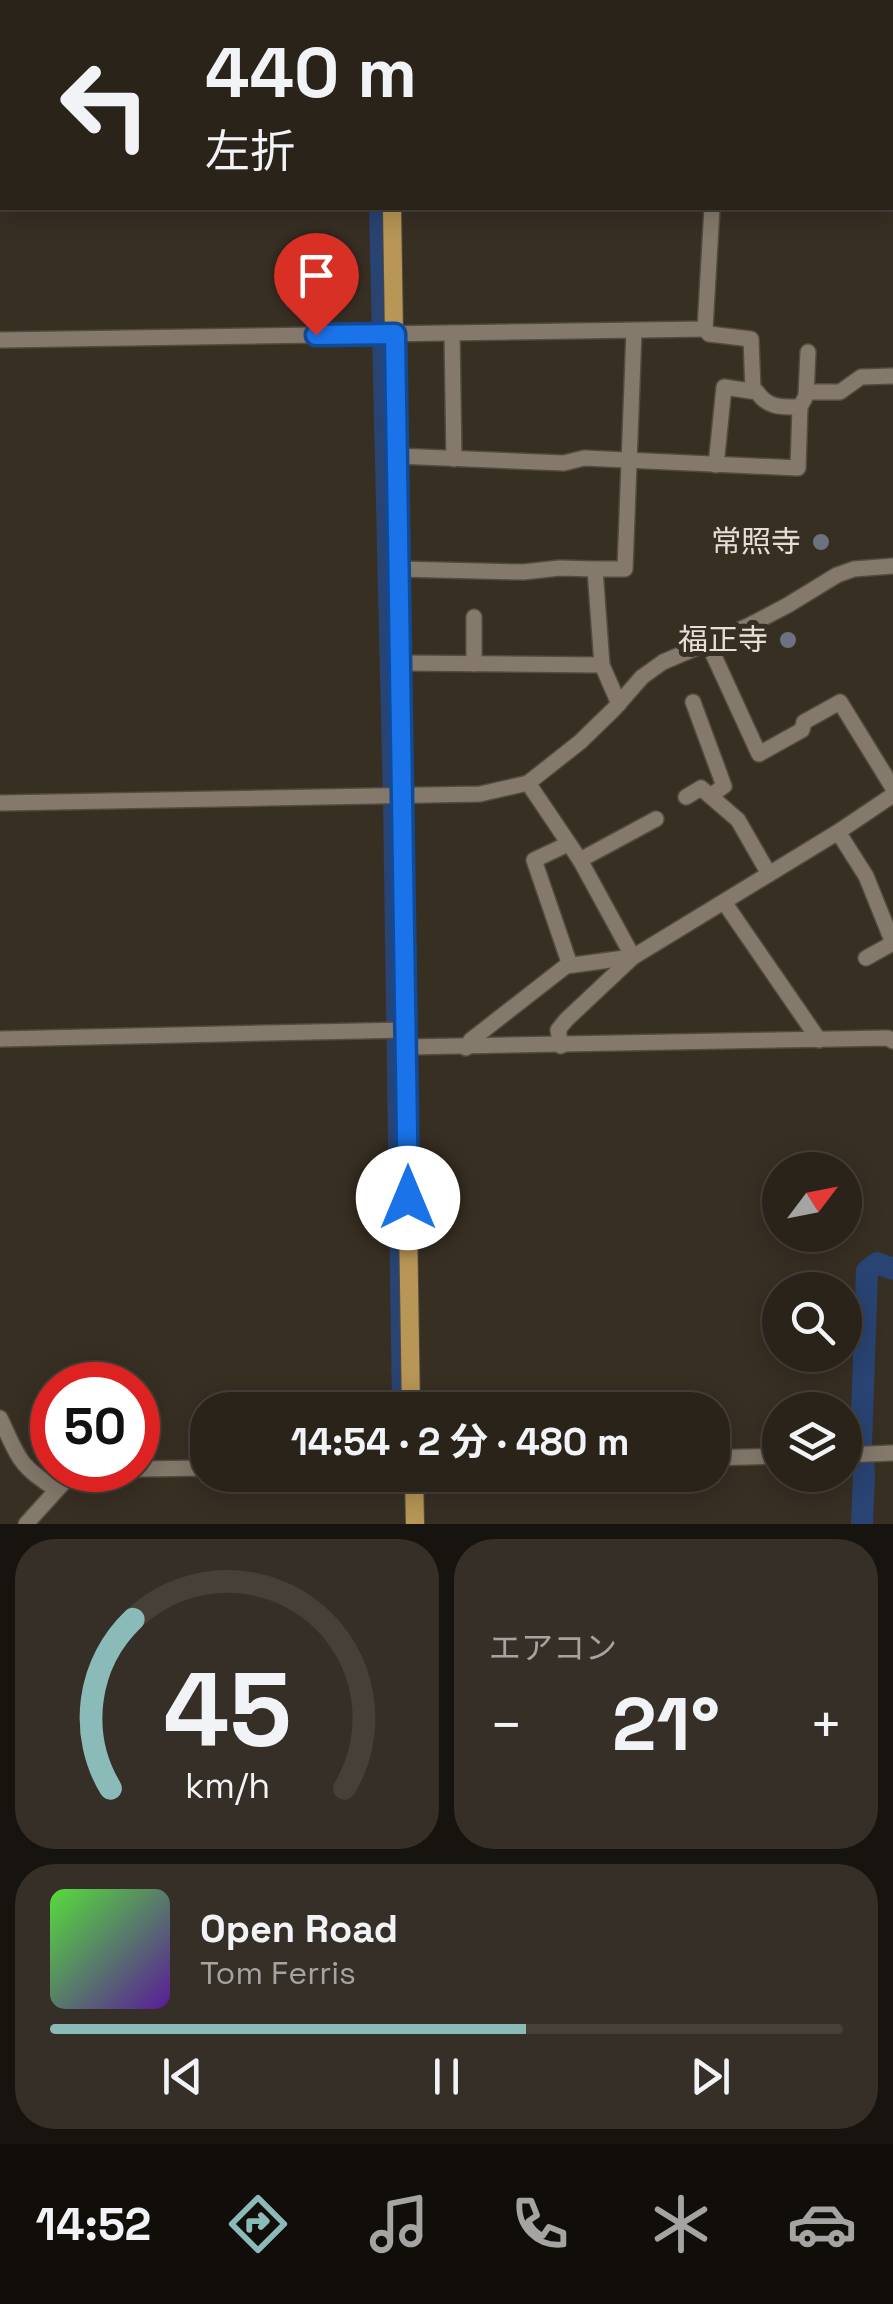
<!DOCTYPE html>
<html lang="ja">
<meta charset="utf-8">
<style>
:root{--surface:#2a231a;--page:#362f27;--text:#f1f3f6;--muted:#a5a4a2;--line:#464039;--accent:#8bbbb9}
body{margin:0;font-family:"Space Grotesk","Noto Sans JP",sans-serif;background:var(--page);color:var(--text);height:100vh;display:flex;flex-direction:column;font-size:38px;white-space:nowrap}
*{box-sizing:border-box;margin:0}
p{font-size:32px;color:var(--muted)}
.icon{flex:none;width:55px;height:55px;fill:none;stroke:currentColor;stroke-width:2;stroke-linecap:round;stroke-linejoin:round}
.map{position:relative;height:1524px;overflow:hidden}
.panel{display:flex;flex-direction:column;gap:15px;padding:15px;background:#17130e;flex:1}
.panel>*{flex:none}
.banner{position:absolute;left:0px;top:0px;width:895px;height:210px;box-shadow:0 5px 25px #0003,0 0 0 2px var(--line);background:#2a231a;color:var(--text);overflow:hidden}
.needle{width:65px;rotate:58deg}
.fabs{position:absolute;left:762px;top:1152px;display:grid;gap:20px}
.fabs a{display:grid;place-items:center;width:100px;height:100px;border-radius:50%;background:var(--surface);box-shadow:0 5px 25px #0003,0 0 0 2px var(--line);font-size:50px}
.speed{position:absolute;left:30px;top:1362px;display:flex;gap:20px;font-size:50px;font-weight:700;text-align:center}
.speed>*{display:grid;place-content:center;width:130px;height:130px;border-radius:50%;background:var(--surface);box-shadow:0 5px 25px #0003,0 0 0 2px var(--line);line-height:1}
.speed .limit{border:15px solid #d22;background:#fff;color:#111}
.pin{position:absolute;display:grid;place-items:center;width:85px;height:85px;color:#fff;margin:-102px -42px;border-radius:50% 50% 50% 0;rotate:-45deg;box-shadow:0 0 10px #0007}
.pin .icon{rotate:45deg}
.me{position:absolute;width:110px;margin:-55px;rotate:0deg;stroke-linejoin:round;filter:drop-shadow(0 0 8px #0008)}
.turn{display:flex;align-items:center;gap:35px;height:210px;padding:0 40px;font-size:45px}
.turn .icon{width:130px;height:130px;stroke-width:2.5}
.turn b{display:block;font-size:70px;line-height:85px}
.big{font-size:75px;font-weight:700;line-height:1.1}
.panel .widget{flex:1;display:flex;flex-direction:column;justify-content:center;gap:15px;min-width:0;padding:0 35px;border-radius:40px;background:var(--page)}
.panel .dial{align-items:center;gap:0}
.dial svg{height:260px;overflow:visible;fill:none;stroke:var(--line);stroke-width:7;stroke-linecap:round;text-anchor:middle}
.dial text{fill:var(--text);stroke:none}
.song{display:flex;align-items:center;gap:30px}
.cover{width:120px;height:120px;border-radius:15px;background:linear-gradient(135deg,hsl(110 70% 55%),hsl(270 70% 35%))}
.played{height:10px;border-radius:5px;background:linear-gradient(90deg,var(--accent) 60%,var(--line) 60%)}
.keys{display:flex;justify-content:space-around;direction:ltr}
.heat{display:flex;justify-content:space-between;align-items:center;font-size:55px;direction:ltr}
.panel .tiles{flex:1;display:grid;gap:15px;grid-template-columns:1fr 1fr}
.widget:last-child{grid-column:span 2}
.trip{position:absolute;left:190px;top:1392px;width:540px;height:100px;border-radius:40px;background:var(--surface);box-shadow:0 5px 25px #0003,0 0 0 2px var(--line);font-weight:700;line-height:100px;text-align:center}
.menu{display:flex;height:160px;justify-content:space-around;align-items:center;background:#110e0a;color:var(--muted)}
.menu .icon{width:70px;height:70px}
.menu .current{color:var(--accent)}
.menu b{font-size:45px;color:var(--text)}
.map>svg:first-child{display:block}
</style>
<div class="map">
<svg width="893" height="1524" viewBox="0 0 893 1524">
<rect width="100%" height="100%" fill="#382f23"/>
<path fill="#294372" d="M369,208H382L402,1410H392L383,804Z"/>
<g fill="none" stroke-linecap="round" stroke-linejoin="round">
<path stroke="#294372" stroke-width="22" d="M862,1524L864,1474L861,1444L867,1271L877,1263L893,1269"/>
<g stroke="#524b40" stroke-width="18">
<g id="minor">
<path d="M720,0V2"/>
<path d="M705,329L709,334L751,339L753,391"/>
<path d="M452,333L454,459"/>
<path d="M0,340L705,329L712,208"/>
<path d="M807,392H840L861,377L893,376"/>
<path d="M397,456L564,463L584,458L798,468L800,407L806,396L808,352"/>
<path d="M716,465L724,387L757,392C768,408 781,407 800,407"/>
<path d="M398,569L523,572L560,568L595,569"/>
<path d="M708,643L759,754L802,730L804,722L840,702L893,788"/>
<path d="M399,663L602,665"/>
<path d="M474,664V617"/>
<path d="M693,702L724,786L710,796"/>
<path d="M619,704L602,665L595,569H625L634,331"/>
<path d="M528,783L580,860L633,957"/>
<path d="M686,797L701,788L738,820L769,874"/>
<path d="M0,803L480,794L528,783L580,742L614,709L642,677L663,662L748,626L788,605L837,575L854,569L893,566"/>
<path d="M838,832L866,876L893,943"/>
<path d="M568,844L534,860L570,965"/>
<path d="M580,860L656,819"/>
<path d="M724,902L819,1040"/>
<path d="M866,958L893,943"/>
<path d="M0,1039L406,1030"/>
<path d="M561,1046L558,1030L566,1020L633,957L838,832L893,795"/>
<path d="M407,1047L888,1038L893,1041"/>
<path d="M466,1048L471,1040L566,966L632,957"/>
<path d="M0,1418C18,1456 18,1466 56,1489"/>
<path d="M845,1455L893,1453"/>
<path d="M712,1458L780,1456"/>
<path d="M138,1469L208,1468"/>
<path d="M26,1524L65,1481L75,1475L103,1470"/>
</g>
</g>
<g stroke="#524b40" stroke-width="20">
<g id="major">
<path d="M388,0V2"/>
<path d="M392,208L411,1410"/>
<path d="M414,1475L415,1524"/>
</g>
</g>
<use href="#minor" stroke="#84796b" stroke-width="15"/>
<use href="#major" stroke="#b79656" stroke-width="18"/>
</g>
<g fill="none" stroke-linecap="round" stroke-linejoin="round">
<g stroke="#114b97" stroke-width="25">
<path id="route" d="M316,335L395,334L408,1198"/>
</g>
<use href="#route" stroke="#1a73e8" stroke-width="18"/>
</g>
<g fill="#6b7280" stroke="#382f23" stroke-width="4">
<circle cx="821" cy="542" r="10"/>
<circle cx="788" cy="640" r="10"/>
</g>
<g text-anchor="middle" stroke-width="10" stroke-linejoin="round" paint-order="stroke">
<g font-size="30" fill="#e5dfd7" stroke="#382f23" text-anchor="end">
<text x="801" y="552">常照寺</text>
<text x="768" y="650">福正寺</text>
</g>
</g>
</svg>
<div class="fabs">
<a><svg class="needle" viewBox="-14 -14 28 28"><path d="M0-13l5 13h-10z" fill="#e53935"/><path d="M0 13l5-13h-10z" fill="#a5a4a2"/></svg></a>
<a><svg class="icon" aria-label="search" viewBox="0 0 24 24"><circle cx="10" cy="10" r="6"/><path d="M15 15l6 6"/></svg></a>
<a><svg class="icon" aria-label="layers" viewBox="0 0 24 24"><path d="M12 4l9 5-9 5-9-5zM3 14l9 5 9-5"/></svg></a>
</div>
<div class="speed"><div class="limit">50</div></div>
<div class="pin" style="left:316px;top:335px;background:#d93025"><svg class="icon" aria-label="arrive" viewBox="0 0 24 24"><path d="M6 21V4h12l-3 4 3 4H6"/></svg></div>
<svg class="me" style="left:408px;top:1198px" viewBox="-20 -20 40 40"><circle r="19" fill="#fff"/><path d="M0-13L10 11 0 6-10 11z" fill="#1a73e8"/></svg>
<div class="trip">14:54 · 2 分 · 480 m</div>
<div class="banner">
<div class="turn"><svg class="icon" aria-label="left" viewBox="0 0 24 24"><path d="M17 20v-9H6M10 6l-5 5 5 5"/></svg><div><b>440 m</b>左折</div></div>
</div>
</div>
<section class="panel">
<div class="tiles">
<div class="widget dial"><svg viewBox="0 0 100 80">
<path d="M14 69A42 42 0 1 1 86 69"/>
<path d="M14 69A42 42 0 0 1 21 17" stroke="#8bbbb9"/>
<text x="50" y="56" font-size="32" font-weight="700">45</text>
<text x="50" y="72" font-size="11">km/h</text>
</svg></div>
<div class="widget"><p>エアコン</p>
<div class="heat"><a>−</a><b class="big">21°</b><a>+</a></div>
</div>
<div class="widget">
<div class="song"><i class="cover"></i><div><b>Open Road</b><p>Tom Ferris</p></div></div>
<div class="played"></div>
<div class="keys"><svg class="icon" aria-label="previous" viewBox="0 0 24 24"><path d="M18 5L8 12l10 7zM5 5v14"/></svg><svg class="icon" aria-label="pause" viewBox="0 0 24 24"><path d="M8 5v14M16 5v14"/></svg><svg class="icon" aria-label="next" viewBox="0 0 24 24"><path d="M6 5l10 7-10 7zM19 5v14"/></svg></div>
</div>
</div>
</section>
<nav class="menu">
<b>14:52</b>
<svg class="icon current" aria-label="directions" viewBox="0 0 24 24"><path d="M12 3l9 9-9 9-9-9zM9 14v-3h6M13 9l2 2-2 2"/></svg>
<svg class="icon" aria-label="music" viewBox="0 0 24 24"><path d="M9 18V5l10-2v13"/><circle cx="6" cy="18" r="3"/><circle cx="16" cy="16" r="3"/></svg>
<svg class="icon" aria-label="phone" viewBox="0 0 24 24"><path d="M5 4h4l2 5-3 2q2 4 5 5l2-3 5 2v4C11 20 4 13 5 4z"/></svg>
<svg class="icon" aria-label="climate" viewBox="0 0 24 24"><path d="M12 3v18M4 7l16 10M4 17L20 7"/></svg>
<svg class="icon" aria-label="car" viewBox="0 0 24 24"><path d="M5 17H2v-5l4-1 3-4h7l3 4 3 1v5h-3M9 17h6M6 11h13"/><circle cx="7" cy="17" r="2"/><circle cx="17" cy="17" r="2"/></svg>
</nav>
